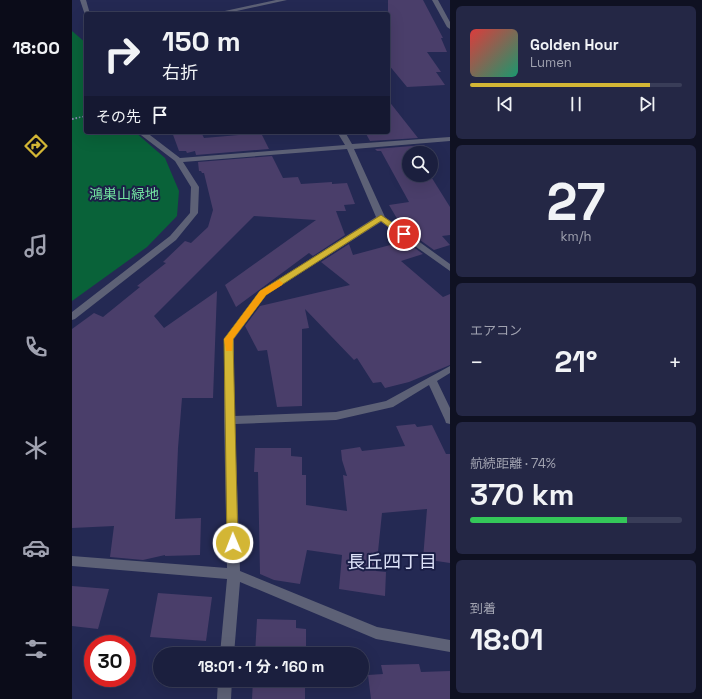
<!DOCTYPE html>
<html lang="ja">
<meta charset="utf-8">
<style>
:root{--surface:#1b1f3e;--page:#242745;--text:#f1f3f6;--muted:#a0a2b0;--line:#393d58;--accent:#d3b635}
body{margin:0;font-family:"Space Grotesk","Noto Sans JP",sans-serif;background:var(--page);color:var(--text);height:100vh;display:flex;flex-direction:column;font-size:15px;white-space:nowrap}
*{box-sizing:border-box;margin:0}
p{font-size:13px;color:var(--muted)}
.icon{flex:none;width:22px;height:22px;fill:none;stroke:currentColor;stroke-width:2;stroke-linecap:round;stroke-linejoin:round}
.map{position:relative;flex:1;overflow:hidden}
.details{display:flex;flex-direction:column;gap:6px;padding:6px;background:#0f1122;width:252px}
.details>*{flex:none}
.top-card{position:absolute;left:12px;top:12px;width:306px;height:122px;border-radius:4px;box-shadow:0 4px 16px #0002,0 0 0 1px var(--line);background:#1b1f3e;color:var(--text);overflow:hidden}
.buttons{position:absolute;left:330px;top:146px;display:grid;gap:8px}
.buttons a{display:grid;place-items:center;width:36px;height:36px;border-radius:50%;background:var(--surface);box-shadow:0 4px 16px #0002,0 0 0 1px var(--line);font-size:20px}
.speed{position:absolute;left:12px;top:635px;display:flex;gap:8px;font-size:20px;font-weight:700;text-align:center}
.speed>*{display:grid;place-content:center;width:52px;height:52px;border-radius:50%;background:var(--surface);box-shadow:0 4px 16px #0002,0 0 0 1px var(--line);line-height:1}
.speed .limit{border:6px solid #d22;background:#fff;color:#111}
.pin{position:absolute;display:grid;place-items:center;width:34px;height:34px;color:#fff;margin:-17px;border:2px solid #fff;border-radius:50%;box-shadow:0 1px 4px #0007}
.me{position:absolute;width:44px;margin:-22px;rotate:359deg;stroke-linejoin:round;filter:drop-shadow(0 0 3px #0008)}
.turn{display:flex;align-items:center;gap:14px;height:84px;padding:0 12px;font-size:18px}
.turn .icon{width:52px;height:52px;stroke-width:2.5}
.turn b{display:block;font-size:28px;line-height:34px}
.then{display:flex;align-items:center;height:38px;padding:0 12px;background:#0003;gap:8px;font-size:15px}
.big{font-size:30px;font-weight:700;line-height:1.1}
.details .tile{flex:1;display:flex;flex-direction:column;justify-content:center;gap:6px;min-width:0;padding:0 14px;border-radius:6px;background:var(--page)}
.details .dial{align-items:center;gap:0}
.dial b{font-size:52px;line-height:1}
.song{display:flex;align-items:center;gap:12px}
.cover{width:48px;height:48px;border-radius:6px;background:linear-gradient(135deg,hsl(0 70% 55%),hsl(160 70% 35%))}
.played{height:4px;border-radius:2px;background:linear-gradient(90deg,var(--accent) 85%,var(--line) 85%)}
.keys{display:flex;justify-content:space-around;direction:ltr}
.heat{display:flex;justify-content:space-between;align-items:center;font-size:22px;direction:ltr}
.charge{height:6px;border-radius:3px;background:linear-gradient(90deg,#34c759 74%,var(--line) 0)}
.trip{position:absolute;left:81px;top:647px;width:216px;height:40px;border-radius:20px;background:var(--surface);box-shadow:0 4px 16px #0002,0 0 0 1px var(--line);font-weight:700;line-height:40px;text-align:center}
main{display:flex;flex:1;min-height:0}
.menu{display:flex;flex-direction:column;width:72px;justify-content:space-around;align-items:center;background:#0b0c19;color:var(--muted)}
.menu .icon{width:28px;height:28px}
.menu .current{color:var(--accent)}
.menu b{font-size:18px;color:var(--text)}
.map>svg:first-child{display:block}
</style>
<main>
<nav class="menu">
<b>18:00</b>
<svg class="icon current" aria-label="directions" viewBox="0 0 24 24"><path d="M12 3l9 9-9 9-9-9zM9 14v-3h6M13 9l2 2-2 2"/></svg>
<svg class="icon" aria-label="music" viewBox="0 0 24 24"><path d="M9 18V5l10-2v13"/><circle cx="6" cy="18" r="3"/><circle cx="16" cy="16" r="3"/></svg>
<svg class="icon" aria-label="phone" viewBox="0 0 24 24"><path d="M5 4h4l2 5-3 2q2 4 5 5l2-3 5 2v4C11 20 4 13 5 4z"/></svg>
<svg class="icon" aria-label="climate" viewBox="0 0 24 24"><path d="M12 3v18M4 7l16 10M4 17L20 7"/></svg>
<svg class="icon" aria-label="car" viewBox="0 0 24 24"><path d="M5 17H2v-5l4-1 3-4h7l3 4 3 1v5h-3M9 17h6M6 11h13"/><circle cx="7" cy="17" r="2"/><circle cx="17" cy="17" r="2"/></svg>
<svg class="icon" aria-label="filters" viewBox="0 0 24 24"><path d="M4 7h16M4 17h16"/><circle cx="9" cy="7" r="2"/><circle cx="15" cy="17" r="2"/></svg>
</nav>
<div class="map">
<svg width="378" height="699" viewBox="0 0 378 699">
<rect width="100%" height="100%" fill="#242953"/>
<path fill="#096239" d="M0,31L14,43V132H63L93,158L107,191L105,216L75,247L0,301Z"/>
<g fill="#4a3e6a">
<path d="M316,0H351L371,38H369L375,52H355L369,72H364L373,85L335,87L316,64Z"/>
<path d="M316,100L346,138L298,141L293,132H316Z"/>
<path d="M100,132H129L132,138L189,133L197,149L124,155L123,151L115,153L114,151H107Z"/>
<path d="M352,145L358,153H337V175H358L378,207V235L370,236L378,245L362,250L330,227L317,205L337,202L309,151H305L303,149Z"/>
<path d="M200,156L211,178L226,177L229,184L260,182V184L275,183L283,204L272,205L274,211H264L273,235L241,256L237,253L164,307L153,285L244,220L182,216L82,316L92,328L145,291L141,398H110L106,448L103,519L129,518L128,555L93,556V555L71,560L38,557L42,526L0,528V329L22,313L31,317L68,287L65,286L94,263L91,262L113,241L119,243L136,227L141,210L132,173H130L129,171H127L126,162Z"/>
<path d="M333,241L351,254L329,261L371,297L378,294V365L337,382L313,388L309,382L301,383L285,358L282,360L233,309L237,328L230,329V406L205,407L195,350L186,351L173,326L188,306L278,285L249,262L277,244L281,255Z"/>
<path d="M343,424L345,427L360,425L374,454H378V563L351,559L355,509L310,513L304,571L314,572L313,596L267,589L270,555L235,550L228,584L202,580L188,574L186,472H182L183,448H219V456L230,457V475H234V505L275,511L271,475L275,476L270,460L269,450L288,447L290,451L333,446L324,426Z"/>
<path d="M0,586L37,589L26,629L0,626Z"/>
<path d="M86,593L140,597L134,641L78,637Z"/>
<path d="M185,619L224,620V628L234,629V654H183Z"/>
<path d="M347,664L349,672L378,671V699H299L296,675L311,674L309,665Z"/>
<path d="M181,680H233V699H180Z"/>
</g>
<g fill="none" stroke-linecap="round" stroke-linejoin="round">
<path stroke="#8186a9" stroke-width="1.5" stroke-dasharray="1.5 2" stroke-linecap="butt" d="M0,119L14,116"/>
<path stroke="#8186a9" stroke-width="2" stroke-dasharray="1.5 2.5" stroke-linecap="butt" d="M0,119L5,118"/>
<g fill="#5d6176" fill-rule="evenodd">
<path d="M8,0H14L18,14L13,15Z"/>
<path d="M204,0H215L151,14H139Z"/>
<path d="M360,0H366L378,22V29L375,27Z"/>
<path d="M65,132H74L108,158L273,145L265,132H273L280,144L378,137V141L282,149L313,217L378,264V271L309,222L194,295L162,339V416L264,412L314,401L378,366V373L365,381L378,408V424L374,423L373,420L357,385L321,407L264,420L163,424L168,571L305,627L378,640V652L304,639L168,582L162,654H148L155,579L0,566V556L155,568L152,420V339L188,291L304,217L275,149L111,162L127,187L126,213L104,240L3,319L0,320V312L98,236L118,213L119,187L103,161Z"/>
<path d="M146,680H160L159,699H145Z"/>
</g>
</g>
<path fill="#d3b635" stroke="#897622" d="M309,215L335,233V236H329L309,221L194,295L161,339L166,543L165,546L161,547L157,546L155,543L152,339L188,291Z"/>
<path fill="#f59e0b" d="M207,280L211,283L210,285L194,295L161,339L160,351H154L152,339L154,337L188,291Z"/>
<g text-anchor="middle" stroke-width="4" stroke-linejoin="round" paint-order="stroke">
<g font-size="14" fill="#72e3a1" stroke="#1b1f47">
<text x="52" y="199">鴻巣山緑地</text>
</g>
<g font-size="18" fill="#dde2f8" stroke="#1b1f47">
<text x="320" y="568">長丘四丁目</text>
</g>
</g>
</svg>
<div class="buttons">
<a><svg class="icon" aria-label="search" viewBox="0 0 24 24"><circle cx="10" cy="10" r="6"/><path d="M15 15l6 6"/></svg></a>
</div>
<div class="speed"><div class="limit">30</div></div>
<div class="pin" style="left:332px;top:234px;background:#d93025"><svg class="icon" aria-label="arrive" viewBox="0 0 24 24"><path d="M6 21V4h12l-3 4 3 4H6"/></svg></div>
<svg class="me" style="left:161px;top:543px" viewBox="-20 -20 40 40"><circle r="17" fill="#d3b635" stroke="#fff" stroke-width="3"/><path d="M0-11L8 9 0 5-8 9z" fill="#fff"/></svg>
<div class="trip">18:01 · 1 分 · 160 m</div>
<div class="top-card">
<div class="turn"><svg class="icon" aria-label="right" viewBox="0 0 24 24"><path d="M7 20v-9h11M14 6l5 5-5 5"/></svg><div><b>150 m</b>右折</div></div>
<div class="then">その先<svg class="icon" aria-label="arrive" viewBox="0 0 24 24"><path d="M6 21V4h12l-3 4 3 4H6"/></svg></div>
</div>
</div>
<section class="details">
<div class="tile">
<div class="song"><i class="cover"></i><div><b>Golden Hour</b><p>Lumen</p></div></div>
<div class="played"></div>
<div class="keys"><svg class="icon" aria-label="previous" viewBox="0 0 24 24"><path d="M18 5L8 12l10 7zM5 5v14"/></svg><svg class="icon" aria-label="pause" viewBox="0 0 24 24"><path d="M8 5v14M16 5v14"/></svg><svg class="icon" aria-label="next" viewBox="0 0 24 24"><path d="M6 5l10 7-10 7zM19 5v14"/></svg></div>
</div>
<div class="tile dial"><b>27</b><p>km/h</p></div>
<div class="tile"><p>エアコン</p>
<div class="heat"><a>−</a><b class="big">21°</b><a>+</a></div>
</div>
<div class="tile"><p>航続距離 · 74%</p><b class="big">370 km</b><div class="charge"></div></div>
<div class="tile"><p>到着</p><b class="big">18:01</b></div>
</section>
</main>
